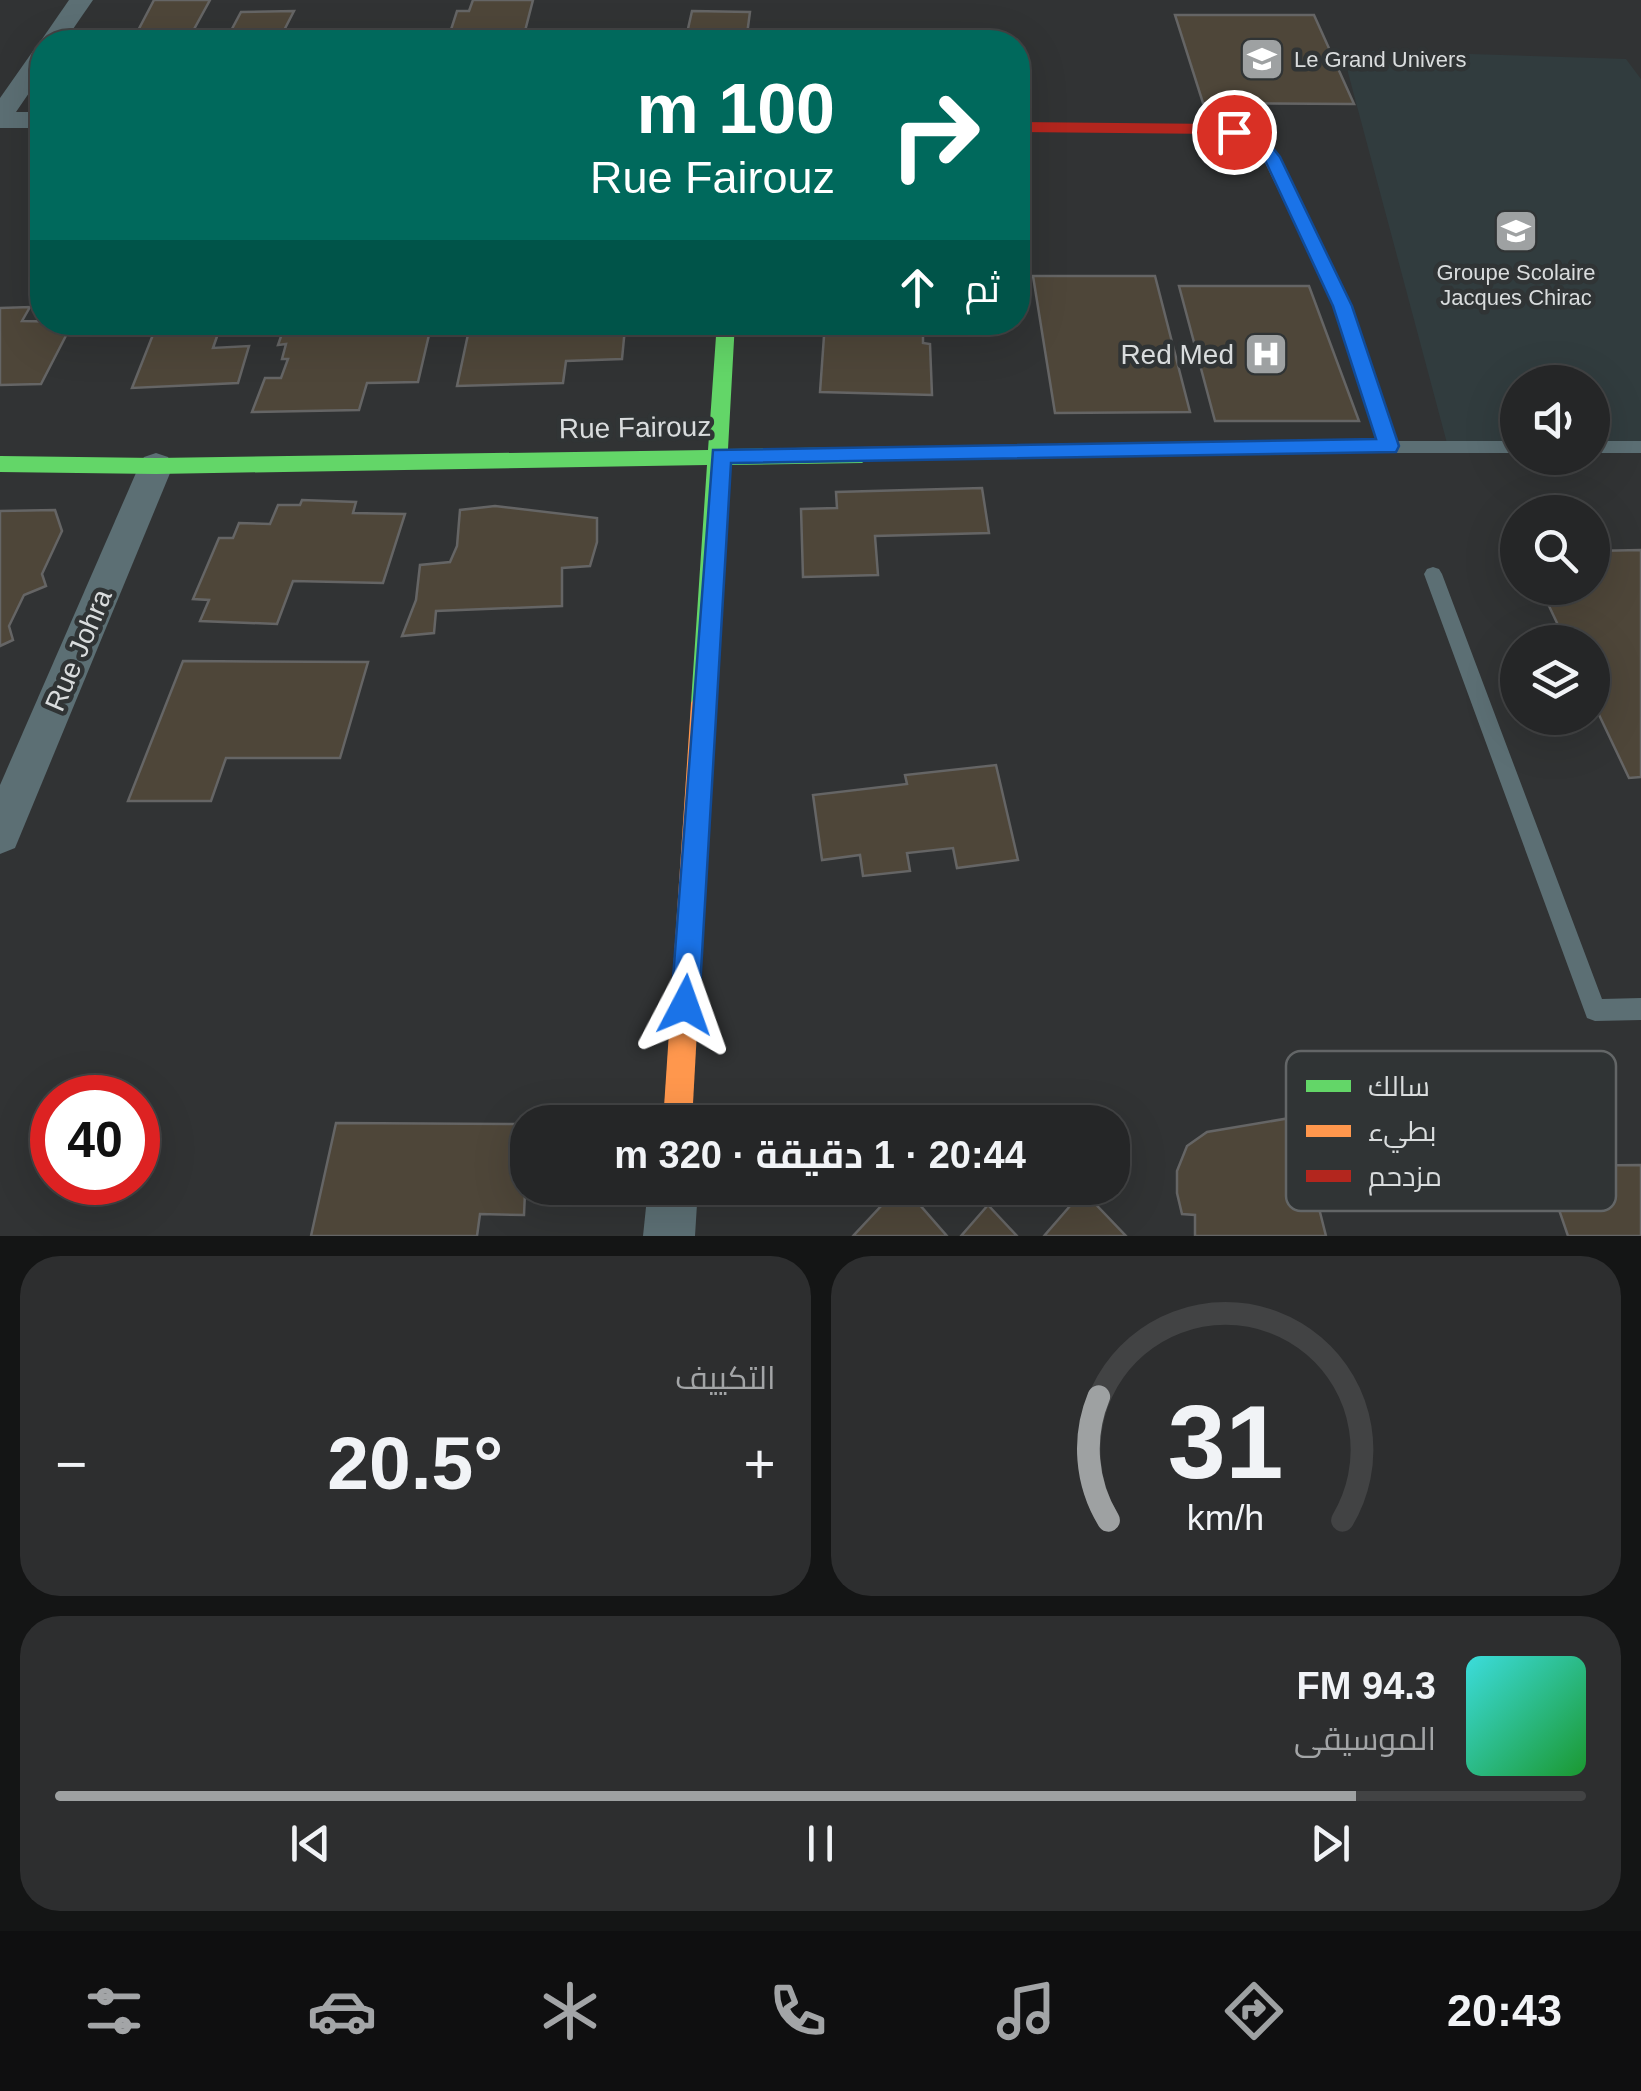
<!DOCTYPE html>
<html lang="ar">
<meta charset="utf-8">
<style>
:root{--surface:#252627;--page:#2d2e2f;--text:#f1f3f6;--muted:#a3a5a7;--line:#424344;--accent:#9ea1a2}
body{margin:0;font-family:Helvetica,Cairo,sans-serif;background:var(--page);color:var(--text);direction:rtl;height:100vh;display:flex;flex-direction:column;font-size:38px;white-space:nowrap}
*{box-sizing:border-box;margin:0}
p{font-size:32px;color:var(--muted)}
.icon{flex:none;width:55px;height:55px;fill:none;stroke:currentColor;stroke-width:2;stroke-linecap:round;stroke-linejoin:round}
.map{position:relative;height:1236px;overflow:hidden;direction:ltr}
.sheet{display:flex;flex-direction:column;gap:20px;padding:20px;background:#141515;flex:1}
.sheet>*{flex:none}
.banner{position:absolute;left:30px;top:30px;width:1000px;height:305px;border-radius:40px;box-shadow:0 10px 40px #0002,0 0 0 2px var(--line);direction:rtl;background:#00695c;color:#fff;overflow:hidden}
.controls{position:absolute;left:1500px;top:365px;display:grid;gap:20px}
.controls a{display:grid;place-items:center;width:110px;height:110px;border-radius:50%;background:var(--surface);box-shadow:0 10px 40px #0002,0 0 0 2px var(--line);font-size:50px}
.speed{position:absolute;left:30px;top:1075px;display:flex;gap:20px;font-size:50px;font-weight:700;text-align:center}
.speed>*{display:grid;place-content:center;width:130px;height:130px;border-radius:50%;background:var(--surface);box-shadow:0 10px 40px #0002,0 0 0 2px var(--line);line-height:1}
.speed .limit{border:15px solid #d22;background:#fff;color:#111}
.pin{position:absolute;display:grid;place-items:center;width:85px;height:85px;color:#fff;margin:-42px;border:5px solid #fff;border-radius:50%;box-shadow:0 2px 10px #0007}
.me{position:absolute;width:110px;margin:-55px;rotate:4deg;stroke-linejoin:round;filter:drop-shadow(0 0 8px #0008)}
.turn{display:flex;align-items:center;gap:35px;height:210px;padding:0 30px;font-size:45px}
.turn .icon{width:130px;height:130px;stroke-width:2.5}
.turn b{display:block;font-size:70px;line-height:85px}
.then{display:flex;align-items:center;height:95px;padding:0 30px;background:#0003;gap:20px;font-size:38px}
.big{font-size:75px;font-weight:700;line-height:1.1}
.sheet .tile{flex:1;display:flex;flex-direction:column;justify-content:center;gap:15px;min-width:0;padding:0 35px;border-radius:40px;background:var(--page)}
.sheet .dial{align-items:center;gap:0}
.dial svg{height:260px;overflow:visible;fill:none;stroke:var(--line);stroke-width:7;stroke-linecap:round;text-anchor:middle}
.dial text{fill:var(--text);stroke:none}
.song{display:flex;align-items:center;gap:30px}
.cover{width:120px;height:120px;border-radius:15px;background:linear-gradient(135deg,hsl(180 70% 55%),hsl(130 70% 35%))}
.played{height:10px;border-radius:5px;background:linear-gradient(90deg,var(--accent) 85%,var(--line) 85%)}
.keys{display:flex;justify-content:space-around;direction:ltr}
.heat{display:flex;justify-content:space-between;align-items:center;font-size:55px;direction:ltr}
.sheet .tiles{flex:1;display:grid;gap:20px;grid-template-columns:1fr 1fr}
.tile:last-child{grid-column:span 2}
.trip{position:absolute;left:510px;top:1105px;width:620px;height:100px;border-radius:40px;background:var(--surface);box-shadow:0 10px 40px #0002,0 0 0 2px var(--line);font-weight:700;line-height:100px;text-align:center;direction:rtl}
.tab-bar{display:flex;height:160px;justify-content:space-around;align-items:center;background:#0f0f10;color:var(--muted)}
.tab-bar .icon{width:70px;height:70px}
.tab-bar .on{color:var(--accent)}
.tab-bar b{font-size:45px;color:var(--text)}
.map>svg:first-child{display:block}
</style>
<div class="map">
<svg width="1641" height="1236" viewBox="0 0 1641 1236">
<rect width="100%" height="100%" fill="#313334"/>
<path fill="#313c3e" d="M1342,50L1626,59L1641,79V442L1593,443L1592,382H1518L1517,445L1448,447Z"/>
<g fill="#4e4639" stroke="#656565" stroke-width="2.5">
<path d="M154,0H210L187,42H132Z"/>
<path d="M473,0H533L525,31H514L511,42H447L457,11H469Z"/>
<path d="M294,11L278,42H225L241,12Z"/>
<path d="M692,11L750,12L746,42H685Z"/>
<path d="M1175,15H1314L1354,104L1203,103Z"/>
<path d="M542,40H634L541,42Z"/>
<path d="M1033,276H1155L1190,412L1055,413Z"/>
<path d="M1179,286H1309L1359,421H1215Z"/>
<path d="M30,307L22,321L73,322L41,384L0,385V308Z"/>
<path d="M158,322H222L213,348L249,346L238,383L132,388Z"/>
<path d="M286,322H432L418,382L367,383L359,410L252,412L265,378H281L288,359H282L286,344L278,345Z"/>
<path d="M681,322V327L625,328L622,359L566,361L563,383L457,386L470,325Z"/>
<path d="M825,322H923V343L930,344L932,395L820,392Z"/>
<path d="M982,488L989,533L875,536L878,575L803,577L801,509L837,508L836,492Z"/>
<path d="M302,500L356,502L353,513L405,514L383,583L293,581L277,624L200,621L209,600L193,599L219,538H233L239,523L270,524L278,505H300Z"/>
<path d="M495,506L597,518V542L590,566L562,568V606L436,611L434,633L402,636L416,600L420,565L450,562L457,546L460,510Z"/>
<path d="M55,510L62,531L42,574L46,586L24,595L9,626L13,640L0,646V511Z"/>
<path d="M1641,550V777L1629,778L1592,700V642H1566L1541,589L1592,588V551Z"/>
<path d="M183,661L368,662L340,758H226L211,801H128Z"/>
<path d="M996,765L1018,860L957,868L953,848L907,853L910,871L863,876L860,855L822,860L813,795L907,784L905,775Z"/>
<path d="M1296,1117L1326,1236H1195V1215L1182,1214L1177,1193V1171L1187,1146L1207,1132Z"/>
<path d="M336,1123L528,1124L524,1215L480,1214L477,1236H311Z"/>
<path d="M1641,1165V1236H1568L1544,1166Z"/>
<path d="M898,1188H905L947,1236H853Z"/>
<path d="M1083,1191L1126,1236H1044Z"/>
<path d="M988,1205L1017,1236H961Z"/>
</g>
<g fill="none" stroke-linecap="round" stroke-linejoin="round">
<g fill="#5c6f74" fill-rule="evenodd">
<path d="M1389,441H1518V453H1389L1381,447Z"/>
<rect x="1592" y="441" width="49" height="12"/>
<path d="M1433,567L1439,569L1442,574L1602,999L1641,998V1020L1595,1021L1587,1018L1424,574L1427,569Z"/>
</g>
<g fill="#5c6f74" fill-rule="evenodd">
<path d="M69,0H93L64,42L42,46L40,42Z"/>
<path d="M42,49V74L16,112H42V128H0V98L33,51Z"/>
<path d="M156,453L168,457L173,466L15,848L0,854V785L139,466L144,457Z"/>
<path d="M648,1188H698L695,1236H643Z"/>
</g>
<path fill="#63d668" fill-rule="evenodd" d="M717,322H735L728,449L862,447L872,455L862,463L728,465L715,703L711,710L703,713L695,710L691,703L707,465L156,474L0,472V456L156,458L708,450Z"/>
<g fill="#ff974d" fill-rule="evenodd">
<path d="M1268,147L1276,152L1352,306L1399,447L1396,452L855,460L852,455L855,450L862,447L1377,440L1334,306L1260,152Z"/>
<path d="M703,693L711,696L715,703L692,1122H663L691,703L695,696Z"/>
</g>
<path fill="#b3261e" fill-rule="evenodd" d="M1018,122L1219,124L1265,137L1276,152L1262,155L1253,143L1218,134L1018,132Z"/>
</g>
<path fill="#1a73e8" stroke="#114b97" stroke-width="2.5" d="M1234,127L1264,137L1280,157L1352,306L1399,446L1396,452L731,463L699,1005L695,1015L685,1019L675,1015L671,1005L713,450L1376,439L1333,306L1264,158L1253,144L1228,135L1226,132Z"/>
<defs>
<g id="university-square" transform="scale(2.25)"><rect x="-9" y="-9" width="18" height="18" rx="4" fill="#9ea1a2" stroke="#303435"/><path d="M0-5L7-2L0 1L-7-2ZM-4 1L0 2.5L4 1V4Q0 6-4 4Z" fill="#fff"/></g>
<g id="school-square" transform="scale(2.25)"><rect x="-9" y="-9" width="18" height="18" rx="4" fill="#9ea1a2" stroke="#303435"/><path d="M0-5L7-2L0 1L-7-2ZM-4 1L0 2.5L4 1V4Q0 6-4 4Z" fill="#fff"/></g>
<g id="hospital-square" transform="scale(2.25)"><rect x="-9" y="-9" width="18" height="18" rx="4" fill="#9ea1a2" stroke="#303435"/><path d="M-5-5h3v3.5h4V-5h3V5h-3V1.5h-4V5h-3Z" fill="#fff"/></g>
</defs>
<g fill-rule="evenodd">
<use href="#university-square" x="1262" y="59"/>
<use href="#school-square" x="1516" y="231"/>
<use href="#hospital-square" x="1266" y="354"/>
</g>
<g text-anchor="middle" stroke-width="9" stroke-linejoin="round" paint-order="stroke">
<g font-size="22" fill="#d9dcdd" stroke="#303435" text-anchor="start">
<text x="1294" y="67">Le Grand Univers</text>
<text x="1516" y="280" text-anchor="middle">Groupe Scolaire<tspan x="1516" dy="25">Jacques Chirac</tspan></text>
</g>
<g font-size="28" fill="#d9dcdd" stroke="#303435" text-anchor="end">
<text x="1234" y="364">Red Med</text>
</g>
<g font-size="28" fill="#d9dcdd" stroke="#303435">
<text transform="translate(635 427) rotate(-1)" y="10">Rue Fairouz</text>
<text transform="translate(78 650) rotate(-67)" y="10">Rue Johra</text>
</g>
</g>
<rect x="1286" y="1051" width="330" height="160" rx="15" fill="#303435" stroke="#636667" stroke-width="2.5"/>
<rect x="1306" y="1080" width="45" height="12" fill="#63d668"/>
<rect x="1306" y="1125" width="45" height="12" fill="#ff974d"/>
<rect x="1306" y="1170" width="45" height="12" fill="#b3261e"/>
<g font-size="28" fill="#d9dcdd">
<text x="1368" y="1096">سالك</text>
<text x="1368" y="1141">بطيء</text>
<text x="1368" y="1186">مزدحم</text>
</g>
</svg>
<div class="controls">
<a><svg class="icon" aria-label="sound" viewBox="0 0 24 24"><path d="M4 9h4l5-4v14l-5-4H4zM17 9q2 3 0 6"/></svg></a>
<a><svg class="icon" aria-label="search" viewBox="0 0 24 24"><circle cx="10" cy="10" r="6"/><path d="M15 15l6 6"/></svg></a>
<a><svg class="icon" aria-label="layers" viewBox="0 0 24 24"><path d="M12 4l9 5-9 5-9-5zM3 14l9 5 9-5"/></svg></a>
</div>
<div class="speed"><div class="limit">40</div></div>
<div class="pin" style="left:1234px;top:132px;background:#d93025"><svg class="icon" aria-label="arrive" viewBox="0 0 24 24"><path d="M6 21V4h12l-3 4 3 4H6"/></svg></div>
<svg class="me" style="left:685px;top:1005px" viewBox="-20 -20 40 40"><path d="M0-17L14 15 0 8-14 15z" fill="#1a73e8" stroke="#fff" stroke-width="4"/></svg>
<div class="trip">20:44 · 1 دقيقة · 320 m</div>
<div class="banner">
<div class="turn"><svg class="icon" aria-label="right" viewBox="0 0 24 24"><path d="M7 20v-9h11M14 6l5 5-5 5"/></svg><div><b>100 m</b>Rue Fairouz</div></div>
<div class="then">ثم<svg class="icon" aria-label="ahead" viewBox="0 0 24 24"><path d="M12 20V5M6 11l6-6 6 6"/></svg></div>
</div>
</div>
<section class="sheet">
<div class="tiles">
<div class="tile dial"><svg viewBox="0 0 100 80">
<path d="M14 69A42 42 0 1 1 86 69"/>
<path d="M14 69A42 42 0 0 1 11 31" stroke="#9ea1a2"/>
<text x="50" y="56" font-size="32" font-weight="700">31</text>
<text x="50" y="72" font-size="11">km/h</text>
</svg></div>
<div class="tile"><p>التكييف</p>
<div class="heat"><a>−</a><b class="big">20.5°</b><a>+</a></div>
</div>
<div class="tile">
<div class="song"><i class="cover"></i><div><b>94.3 FM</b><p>الموسيقى</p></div></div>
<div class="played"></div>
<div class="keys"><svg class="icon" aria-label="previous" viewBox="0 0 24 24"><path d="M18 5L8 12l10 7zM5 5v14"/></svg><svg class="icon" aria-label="pause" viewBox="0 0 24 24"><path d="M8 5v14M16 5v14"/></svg><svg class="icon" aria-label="next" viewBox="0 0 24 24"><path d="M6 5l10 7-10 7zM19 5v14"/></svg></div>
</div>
</div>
</section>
<nav class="tab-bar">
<b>20:43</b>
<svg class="icon on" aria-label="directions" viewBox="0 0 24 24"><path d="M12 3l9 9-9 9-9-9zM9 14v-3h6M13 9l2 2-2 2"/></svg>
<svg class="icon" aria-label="music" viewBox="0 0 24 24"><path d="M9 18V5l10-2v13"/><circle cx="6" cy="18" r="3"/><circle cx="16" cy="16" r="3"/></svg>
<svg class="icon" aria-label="phone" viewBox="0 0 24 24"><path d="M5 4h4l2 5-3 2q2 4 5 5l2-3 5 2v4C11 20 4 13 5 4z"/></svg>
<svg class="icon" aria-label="climate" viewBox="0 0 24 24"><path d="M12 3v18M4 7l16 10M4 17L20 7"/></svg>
<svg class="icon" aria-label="car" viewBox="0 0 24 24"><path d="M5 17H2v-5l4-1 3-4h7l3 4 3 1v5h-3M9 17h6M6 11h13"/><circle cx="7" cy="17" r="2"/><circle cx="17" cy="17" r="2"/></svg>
<svg class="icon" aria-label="filters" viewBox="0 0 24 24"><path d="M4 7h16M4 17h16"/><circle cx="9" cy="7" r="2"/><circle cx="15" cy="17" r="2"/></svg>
</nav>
